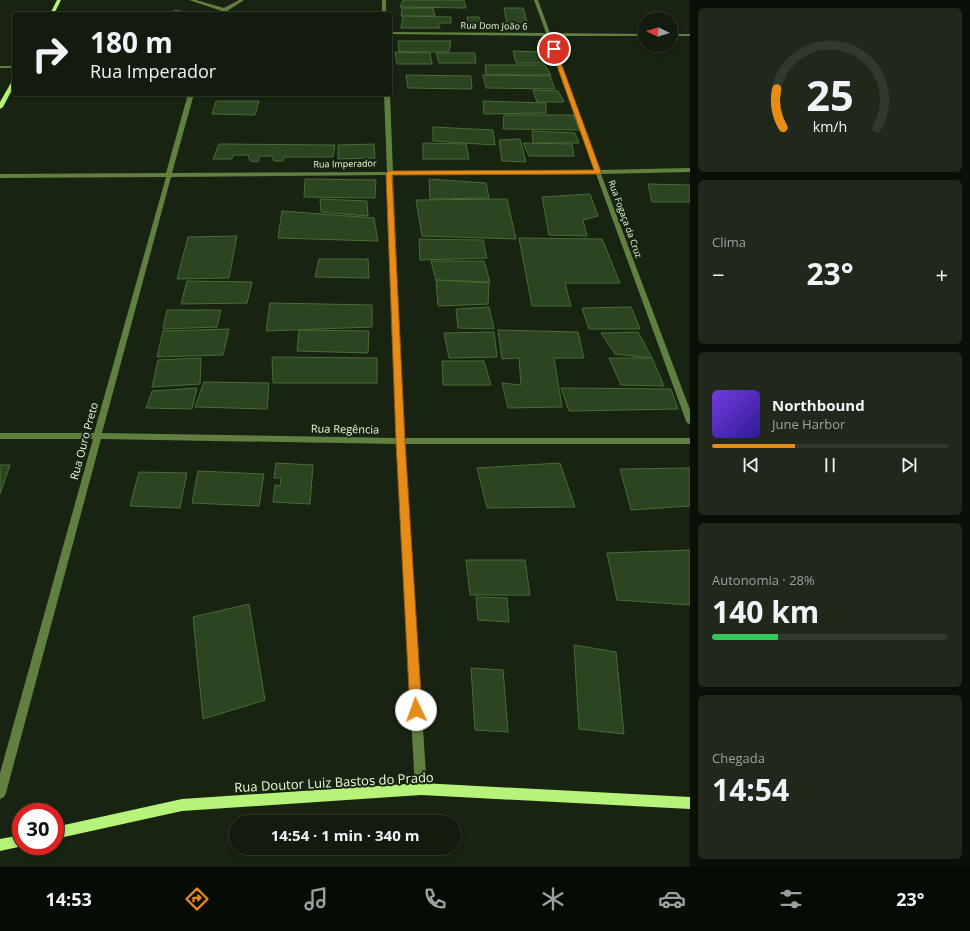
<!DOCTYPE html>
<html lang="pt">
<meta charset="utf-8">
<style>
:root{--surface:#121b0d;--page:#1f281b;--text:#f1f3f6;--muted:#9ca19d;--line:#31392e;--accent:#e88c18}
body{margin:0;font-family:"Open Sans",sans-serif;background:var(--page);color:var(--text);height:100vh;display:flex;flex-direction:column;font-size:15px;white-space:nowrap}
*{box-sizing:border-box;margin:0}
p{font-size:13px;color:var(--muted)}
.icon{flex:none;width:22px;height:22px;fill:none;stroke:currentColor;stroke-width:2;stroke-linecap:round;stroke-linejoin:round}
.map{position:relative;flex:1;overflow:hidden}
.panel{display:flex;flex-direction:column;gap:8px;padding:8px;background:#0a0f07;width:280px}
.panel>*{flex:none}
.top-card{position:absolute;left:12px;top:12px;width:380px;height:84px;border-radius:4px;box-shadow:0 2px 6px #0003,0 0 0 1px var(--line);background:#121b0d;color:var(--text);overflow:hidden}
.needle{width:26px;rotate:275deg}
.controls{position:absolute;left:638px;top:12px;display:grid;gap:8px}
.controls a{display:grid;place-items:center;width:40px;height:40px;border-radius:50%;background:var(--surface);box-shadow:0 2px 6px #0003,0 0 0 1px var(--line);font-size:20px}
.speed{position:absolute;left:12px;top:803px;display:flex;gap:8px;font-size:20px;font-weight:700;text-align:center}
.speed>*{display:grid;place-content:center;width:52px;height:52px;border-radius:50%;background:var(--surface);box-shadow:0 2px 6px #0003,0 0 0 1px var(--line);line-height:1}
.speed .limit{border:6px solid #d22;background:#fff;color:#111}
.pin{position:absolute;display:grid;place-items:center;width:34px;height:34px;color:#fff;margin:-17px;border:2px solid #fff;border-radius:50%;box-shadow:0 1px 4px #0007}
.me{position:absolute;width:44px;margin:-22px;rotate:357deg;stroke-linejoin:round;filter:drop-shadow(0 0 3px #0008)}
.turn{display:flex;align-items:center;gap:14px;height:84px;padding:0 12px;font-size:18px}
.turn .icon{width:52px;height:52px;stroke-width:2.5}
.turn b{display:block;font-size:28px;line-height:34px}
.big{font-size:30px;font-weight:700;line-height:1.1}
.panel .card{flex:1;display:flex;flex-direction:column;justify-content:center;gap:6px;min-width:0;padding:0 14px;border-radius:6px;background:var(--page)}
.panel .dial{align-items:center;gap:0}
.dial svg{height:104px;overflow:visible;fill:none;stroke:var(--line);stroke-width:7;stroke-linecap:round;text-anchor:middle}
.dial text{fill:var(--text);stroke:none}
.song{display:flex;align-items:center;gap:12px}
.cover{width:48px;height:48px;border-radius:6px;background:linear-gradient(135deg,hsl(260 70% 55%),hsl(250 70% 35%))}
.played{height:4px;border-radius:2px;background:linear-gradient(90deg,var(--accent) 35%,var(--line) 35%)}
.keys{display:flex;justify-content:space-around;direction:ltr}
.heat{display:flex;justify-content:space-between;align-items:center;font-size:22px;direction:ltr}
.charge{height:6px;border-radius:3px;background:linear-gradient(90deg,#34c759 28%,var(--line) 0)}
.trip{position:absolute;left:229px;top:815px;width:232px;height:40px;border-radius:20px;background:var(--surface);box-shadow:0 2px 6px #0003,0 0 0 1px var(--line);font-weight:700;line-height:40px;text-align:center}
.tabs{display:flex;height:64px;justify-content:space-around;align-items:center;background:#070b05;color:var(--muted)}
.tabs .icon{width:28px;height:28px}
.tabs .active{color:var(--accent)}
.tabs b{font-size:18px;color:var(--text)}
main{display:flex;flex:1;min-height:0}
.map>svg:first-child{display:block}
</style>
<main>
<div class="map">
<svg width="690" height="867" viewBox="0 0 690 867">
<rect width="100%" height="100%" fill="#182411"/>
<g fill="#2c441f" stroke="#476d34">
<path d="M403,0H464L466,8L400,7Z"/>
<path d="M402,8H433L435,16H401Z"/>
<path d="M504,8H523L528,25H507Z"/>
<path d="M175,10L190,13L169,14Z"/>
<path d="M403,16L451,17V23H438L440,28H401Z"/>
<path d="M467,17H479L483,28H469Z"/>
<path d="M398,41H451L449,52H399Z"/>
<path d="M513,51L541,52L545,63H516Z"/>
<path d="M395,52L430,53L432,64H397Z"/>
<path d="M436,53H475L476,63H439Z"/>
<path d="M485,65H545L551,75H486Z"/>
<path d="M406,75L471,76L472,89L408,88Z"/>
<path d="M483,75L550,76L555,89L486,88Z"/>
<path d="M533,90L558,91L564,102H537Z"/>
<path d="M216,101H259L255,115L212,114Z"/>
<path d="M483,101L546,103V113L484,114Z"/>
<path d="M504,115H573L580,130L503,129Z"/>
<path d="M433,127L493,130L495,145L433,141Z"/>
<path d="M532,131L575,133L579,143H533Z"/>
<path d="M520,139L526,162L502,161L499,140Z"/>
<path d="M423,143L466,144L469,159H423Z"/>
<path d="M523,143L572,144L574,156H529Z"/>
<path d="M219,144L335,145L333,157H284L283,161H274L272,156H260L258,162L250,161L248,155H233L232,159H213Z"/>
<path d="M374,144L375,158L338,159V145Z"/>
<path d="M305,179L376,180L375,198L304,197Z"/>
<path d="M429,179L486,183L489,198L430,199Z"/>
<path d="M648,184L690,185V202H652Z"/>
<path d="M590,194L598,216L583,220L587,236L549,235L542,197Z"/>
<path d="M320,199L367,201L368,216L321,212Z"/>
<path d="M507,199L516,239L422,236L416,200Z"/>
<path d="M282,211L374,218L378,241L278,238Z"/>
<path d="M237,236L229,278L177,279L188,237Z"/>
<path d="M519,238L602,239L620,283H565L571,306H532Z"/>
<path d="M419,239L483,240L487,258L420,260Z"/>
<path d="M319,259H368L369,278L315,277Z"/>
<path d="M431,261H484L490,282L436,280Z"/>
<path d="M436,280L489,283L488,304L438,306Z"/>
<path d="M187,281L252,282L247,303L181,304Z"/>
<path d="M270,303L372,305V327L266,331Z"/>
<path d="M489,307L494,329L458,328L456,309Z"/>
<path d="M631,307L640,329H589L582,308Z"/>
<path d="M167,310H221L217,327L163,329Z"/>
<path d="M229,329L223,355L157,357L163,331Z"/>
<path d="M299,330L369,331L368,353L297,351Z"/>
<path d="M498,330L578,332L584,358H554L562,407L508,408L502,383L521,385L519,358L502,359Z"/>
<path d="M494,332L497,357L449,358L444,333Z"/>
<path d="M638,332L652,358L615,354L601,333Z"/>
<path d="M272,357L377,358V383H273Z"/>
<path d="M201,358L200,384L152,387L158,360Z"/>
<path d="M609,358H652L664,386L621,385Z"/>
<path d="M442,361H484L491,385H443Z"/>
<path d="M204,382L269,383L267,409L195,407Z"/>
<path d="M197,388L192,409L146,408L152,391Z"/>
<path d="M561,388L671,389L678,409L569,411Z"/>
<path d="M276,463L313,465L310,504L273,502L275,485L280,486L281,478H274Z"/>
<path d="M560,463L575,507L487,508L477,468Z"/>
<path d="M0,465H10L0,494Z"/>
<path d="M690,468V506L631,510L620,469Z"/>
<path d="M198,471L264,474L259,506L192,503Z"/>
<path d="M139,472L187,473L180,508L130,506Z"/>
<path d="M690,550V605L617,600L607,553Z"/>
<path d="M466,560H525L530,595H470Z"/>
<path d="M476,597L507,598L509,622L478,620Z"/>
<path d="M249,604L265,700L203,719L193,617Z"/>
<path d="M574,645L616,652L624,734L579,729Z"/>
<path d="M471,668L503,670L508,732L475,730Z"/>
</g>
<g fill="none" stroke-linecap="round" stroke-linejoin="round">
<rect fill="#607f41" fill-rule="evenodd" x="0" y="66" width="14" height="2"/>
<g fill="#607f41" fill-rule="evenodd">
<path d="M189,0H196L224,8L239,0H244L227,11L224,14H220L222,11Z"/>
<rect x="382" y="0" width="4" height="14"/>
<path d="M534,0H538L550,33L645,34V36H551L600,170L690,168V172L601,174L690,410V424L687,423L686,421L596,174L393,175L404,438H690V444H404L427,789L425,793L421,795L417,793L415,789L396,444L101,439L6,793L4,797L0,799V773L93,439H0V433H94L166,177L0,178V174L166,173L188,94H194L172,173L387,172L384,94H390L393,172L595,170L547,36L390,34V32L546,33ZM387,175L396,438L102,433L171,177Z"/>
<rect x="671" y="34" width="19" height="2"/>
</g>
<g fill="#b7f279" fill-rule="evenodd">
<path d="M57,0H61L54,14H50Z"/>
<path d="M12,81H14V86L3,107L0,109V102Z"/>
<path d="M421,783L690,797V809L421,795L182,811L55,839V827L182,799Z"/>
<path d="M21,835V846H23L0,851V839Z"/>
</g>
</g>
<path fill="#e88c18" stroke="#975b10" d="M554,47L556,49L601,172L600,174L392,175L405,441L422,710L420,714L416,716L412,714L410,710L396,441L386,173L389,171L594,170L551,49Z"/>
<g text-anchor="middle" stroke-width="4" stroke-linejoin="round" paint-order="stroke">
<g font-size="9" fill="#e7fbd9" stroke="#182411">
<text transform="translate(494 26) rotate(1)" y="3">Rua Dom João 6</text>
<text transform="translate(345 164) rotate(-1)" y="3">Rua Imperador</text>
<text transform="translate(625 219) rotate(70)" y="3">Rua Fogaça da Cruz</text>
</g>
<g font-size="11" fill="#e7fbd9" stroke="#182411">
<text transform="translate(345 429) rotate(1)" y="4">Rua Regência</text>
<text transform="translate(84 441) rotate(-75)" y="4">Rua Ouro Preto</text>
</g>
<g font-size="13" fill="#e7fbd9" stroke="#182411">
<text transform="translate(334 782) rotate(-3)" y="5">Rua Doutor Luiz Bastos do Prado</text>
</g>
</g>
</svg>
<div class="controls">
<a><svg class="needle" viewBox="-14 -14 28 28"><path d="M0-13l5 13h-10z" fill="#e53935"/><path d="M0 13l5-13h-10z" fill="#9ca19d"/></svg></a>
</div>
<div class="speed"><div class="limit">30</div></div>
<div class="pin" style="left:554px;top:49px;background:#d93025"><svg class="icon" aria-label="arrive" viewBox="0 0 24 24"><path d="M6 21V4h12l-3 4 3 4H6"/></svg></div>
<svg class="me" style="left:416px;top:710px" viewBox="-20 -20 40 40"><circle r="19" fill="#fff"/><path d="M0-13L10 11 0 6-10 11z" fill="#e88c18"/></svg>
<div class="trip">14:54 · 1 min · 340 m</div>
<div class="top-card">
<div class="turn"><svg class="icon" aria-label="right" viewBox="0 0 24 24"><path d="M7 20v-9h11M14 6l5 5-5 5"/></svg><div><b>180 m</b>Rua Imperador</div></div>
</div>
</div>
<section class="panel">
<div class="card dial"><svg viewBox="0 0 100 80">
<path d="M14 69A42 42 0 1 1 86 69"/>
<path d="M14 69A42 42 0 0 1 9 39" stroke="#e88c18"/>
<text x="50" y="56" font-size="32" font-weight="700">25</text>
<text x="50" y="72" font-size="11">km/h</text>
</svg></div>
<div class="card"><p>Clima</p>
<div class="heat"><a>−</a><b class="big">23°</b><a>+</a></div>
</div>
<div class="card">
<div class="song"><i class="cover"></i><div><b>Northbound</b><p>June Harbor</p></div></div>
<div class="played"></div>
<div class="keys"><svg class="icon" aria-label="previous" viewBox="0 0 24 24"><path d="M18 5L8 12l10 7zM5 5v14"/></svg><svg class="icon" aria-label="pause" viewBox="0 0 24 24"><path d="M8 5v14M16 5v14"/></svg><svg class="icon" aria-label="next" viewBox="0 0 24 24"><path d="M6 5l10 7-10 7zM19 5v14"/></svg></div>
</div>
<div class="card"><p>Autonomia · 28%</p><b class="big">140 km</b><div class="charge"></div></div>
<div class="card"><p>Chegada</p><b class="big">14:54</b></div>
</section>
</main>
<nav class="tabs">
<b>14:53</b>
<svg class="icon active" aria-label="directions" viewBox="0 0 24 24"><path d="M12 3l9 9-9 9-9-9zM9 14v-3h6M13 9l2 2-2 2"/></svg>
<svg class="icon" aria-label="music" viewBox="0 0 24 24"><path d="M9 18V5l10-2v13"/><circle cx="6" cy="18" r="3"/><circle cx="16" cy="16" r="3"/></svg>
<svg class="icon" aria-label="phone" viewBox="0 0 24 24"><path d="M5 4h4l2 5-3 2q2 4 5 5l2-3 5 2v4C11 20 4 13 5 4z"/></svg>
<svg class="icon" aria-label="climate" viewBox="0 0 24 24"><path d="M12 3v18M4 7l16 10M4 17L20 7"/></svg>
<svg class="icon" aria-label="car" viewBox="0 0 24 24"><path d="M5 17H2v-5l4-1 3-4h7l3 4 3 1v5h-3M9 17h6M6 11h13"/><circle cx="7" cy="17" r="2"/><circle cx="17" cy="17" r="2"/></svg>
<svg class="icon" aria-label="filters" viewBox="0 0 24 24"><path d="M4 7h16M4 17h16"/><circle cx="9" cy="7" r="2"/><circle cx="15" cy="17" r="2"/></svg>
<b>23°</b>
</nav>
